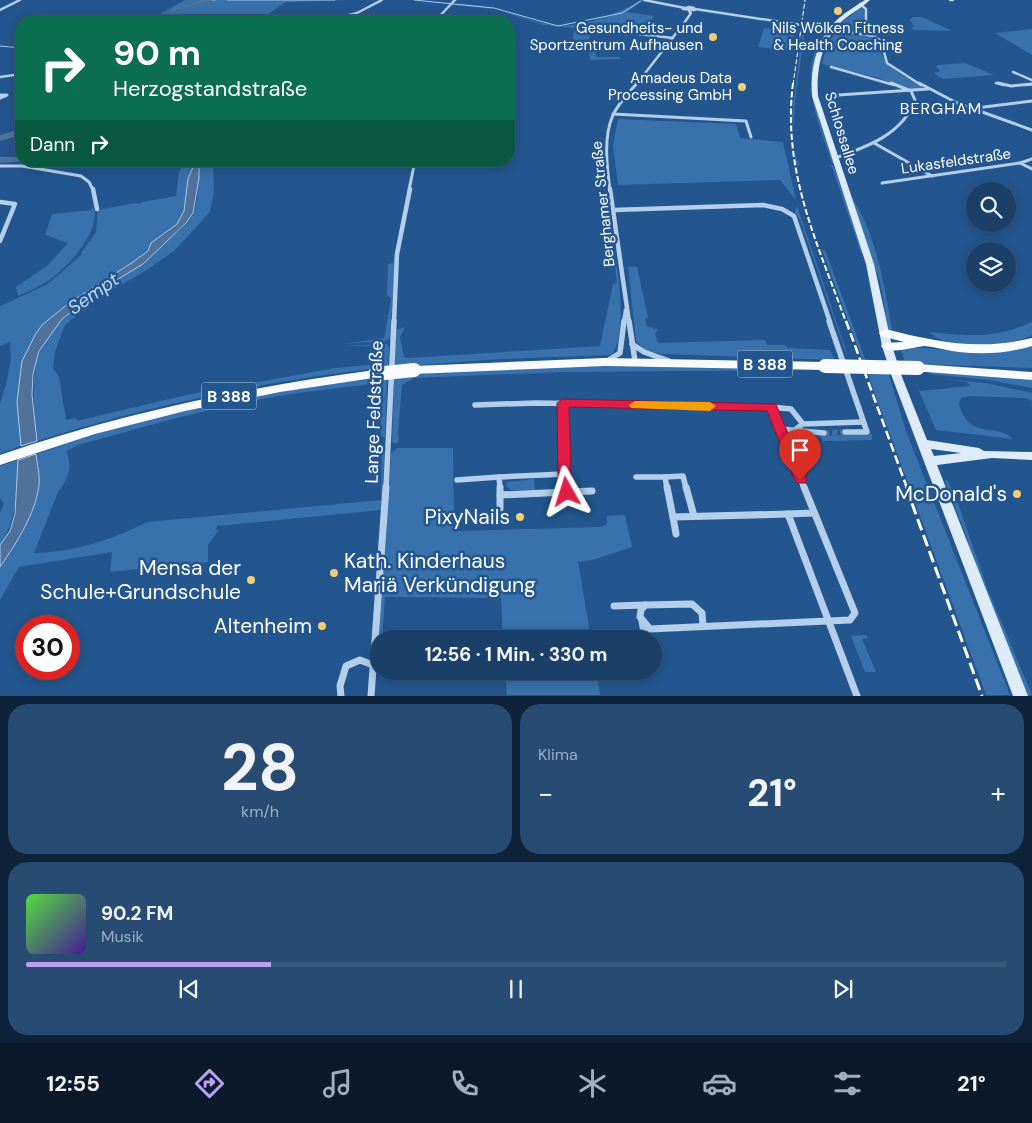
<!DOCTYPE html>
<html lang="de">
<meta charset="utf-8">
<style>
:root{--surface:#1a406a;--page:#274b72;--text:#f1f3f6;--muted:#9fafc1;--line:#38597e;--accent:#bca0f2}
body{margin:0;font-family:"DM Sans",sans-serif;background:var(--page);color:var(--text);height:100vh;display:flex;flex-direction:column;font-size:19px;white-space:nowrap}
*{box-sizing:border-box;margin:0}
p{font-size:16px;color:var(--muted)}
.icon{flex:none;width:28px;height:28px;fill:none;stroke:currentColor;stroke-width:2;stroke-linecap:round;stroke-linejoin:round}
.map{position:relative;height:696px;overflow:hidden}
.drawer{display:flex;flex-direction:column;gap:8px;padding:8px;background:#0e233a;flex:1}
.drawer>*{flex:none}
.hud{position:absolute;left:15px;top:15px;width:500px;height:152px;border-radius:20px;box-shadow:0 2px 12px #0003,0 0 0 1px var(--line);background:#0b6e4f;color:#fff;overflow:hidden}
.buttons{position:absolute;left:966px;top:182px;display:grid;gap:10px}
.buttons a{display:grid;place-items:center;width:50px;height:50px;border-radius:50%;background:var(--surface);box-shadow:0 2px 12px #0003,0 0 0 1px var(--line);font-size:25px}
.speed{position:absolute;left:15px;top:615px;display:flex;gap:10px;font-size:25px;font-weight:700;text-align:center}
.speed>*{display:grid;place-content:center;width:65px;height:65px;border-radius:50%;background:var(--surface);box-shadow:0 2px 12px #0003,0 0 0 1px var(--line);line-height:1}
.speed .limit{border:8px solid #d22;background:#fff;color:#111}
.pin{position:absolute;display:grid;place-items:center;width:42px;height:42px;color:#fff;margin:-51px -21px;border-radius:50% 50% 50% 0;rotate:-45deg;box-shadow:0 0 5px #0007}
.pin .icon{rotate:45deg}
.me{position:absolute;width:55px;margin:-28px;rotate:354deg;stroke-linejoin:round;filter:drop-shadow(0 0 4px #0008)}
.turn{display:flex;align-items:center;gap:18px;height:105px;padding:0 15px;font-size:22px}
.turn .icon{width:65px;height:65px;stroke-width:2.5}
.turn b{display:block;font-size:35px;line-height:42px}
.then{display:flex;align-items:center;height:48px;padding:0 15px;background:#0003;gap:10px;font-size:19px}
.big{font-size:38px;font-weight:700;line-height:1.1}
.drawer .card{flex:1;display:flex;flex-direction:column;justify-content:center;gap:8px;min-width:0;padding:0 18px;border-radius:20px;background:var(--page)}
.drawer .dial{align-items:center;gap:0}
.dial b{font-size:65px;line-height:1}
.song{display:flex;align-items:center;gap:15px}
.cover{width:60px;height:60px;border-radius:8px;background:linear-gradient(135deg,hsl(110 70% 55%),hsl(260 70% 35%))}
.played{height:5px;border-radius:2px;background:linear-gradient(90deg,var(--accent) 25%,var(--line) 25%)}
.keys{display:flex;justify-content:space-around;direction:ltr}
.heat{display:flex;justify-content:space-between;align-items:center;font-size:28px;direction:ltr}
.drawer .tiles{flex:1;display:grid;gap:8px;grid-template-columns:1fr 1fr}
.card:last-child{grid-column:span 2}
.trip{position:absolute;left:370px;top:630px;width:292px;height:50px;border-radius:25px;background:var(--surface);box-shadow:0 2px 12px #0003,0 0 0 1px var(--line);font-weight:700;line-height:50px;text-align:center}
.dock{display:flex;height:80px;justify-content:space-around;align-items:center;background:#0a1a2a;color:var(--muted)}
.dock .icon{width:35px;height:35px}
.dock .on{color:var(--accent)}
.dock b{font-size:22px;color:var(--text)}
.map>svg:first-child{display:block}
</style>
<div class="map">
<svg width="1032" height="696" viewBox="0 0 1032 696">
<rect width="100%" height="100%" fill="#23568e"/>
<g fill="#3871ab">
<path d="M185,0H348L286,2L262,18L250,21H171L176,11L195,2L171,11L163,21H160L161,13Z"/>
<path d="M640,0L642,1L627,12L654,16L641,33L597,27L591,30L589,40H622L594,42L596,57H620L621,59L590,60L588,46L572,45L574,28L544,25L495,9L451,5C486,0 519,19 552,25C577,29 620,14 640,0Z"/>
<path d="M860,6C870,14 864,23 860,33L841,29L843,22L861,7L848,16L840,25C843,16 853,11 860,6Z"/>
<path d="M913,17H922L952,31L914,30L911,27L915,26L909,20Z"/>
<path d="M803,26H805C803,55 784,143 800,165H796L792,116Z"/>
<path d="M764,28L794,32L792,51L758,47Z"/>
<path d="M1032,29V55L995,33Z"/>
<path d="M839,31L875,38L878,41C881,67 903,75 924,88L911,90L875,77L822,64L828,41Z"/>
<path d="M813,44L819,45C803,88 820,122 834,163H832C818,122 803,90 816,46Z"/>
<path d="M965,63L994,75L943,79L934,73L940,71L936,67L937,65Z"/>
<path d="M618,119L736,124L740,138L783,142L796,200L780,180L618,185L613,146Z"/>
<path d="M184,161H192L193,167L188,179L184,211L177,224L151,243L148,251L133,262L69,303L42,325L35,335L22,361L21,446L0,454V403L7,381L11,356L10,342L0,346V306L48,284L82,254L81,253L96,232L98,210L135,203L140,204L142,202L176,196L179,172Z"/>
<path d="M199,161H213L214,190L210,212L174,251L142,273L98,298L65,325L55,352L53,368L59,377L66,420L76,418L77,421L186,395L335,368L379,364L383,361V346H343L387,344L389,347L388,367C270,380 149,405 37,441C29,363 30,336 100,290C123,275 140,267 161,246C171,237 187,227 193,214C199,201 198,180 200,165Z"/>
<path d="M413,161L395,265L390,338L385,341L343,344L384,338L385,334L391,298L387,295L388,264L393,263Z"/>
<path d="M827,164L834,166L863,253H861L832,167Z"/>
<path d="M852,198C878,237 884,288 893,333H889L880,282Z"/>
<path d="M92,206C105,226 69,266 52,278C41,286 30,291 18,296L16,287L48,265L68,243L45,235L52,214L92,210Z"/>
<path d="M797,206L845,347L847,357L800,220L795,212Z"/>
<path d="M822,250H825L867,364L886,365L906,431L1010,695H986Z"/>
<path d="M615,267H617C620,285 626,345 610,355L499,359L394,367L396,330L405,327L400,337L404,357L408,358L600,346L613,284L617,283Z"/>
<path d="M628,267H637L648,317L645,320L647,326L658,330L655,334L658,343L765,340L767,345H786L788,348L830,350L835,360L661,354L645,350L636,341Z"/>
<path d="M1032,322V335C1010,347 948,351 929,332C969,336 995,339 1032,322Z"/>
<path d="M1032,345V368L917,364L905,362L900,347C944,348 990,359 1032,345Z"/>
<path d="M598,366L821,370L562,372L414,378L402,385L398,432L399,440L396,444L392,442L394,377L443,372Z"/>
<path d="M928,372L1032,380V388L989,380L930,374Z"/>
<path d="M387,378L385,438L381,436L380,383C330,389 281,394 233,405C180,416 129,431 78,445L66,451C73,465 68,481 58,492L34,553C75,552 111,540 147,522L381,500L382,443L385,446L381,510L217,526L216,530H219L208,545V562L110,572L112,552L19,567L0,600V567L24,530L39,484L36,454L129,423L231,399L366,379Z"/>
<path d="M937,378L985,383L1032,393V401L1025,398L970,396L961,398L959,404C969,441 995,422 1013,439L936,430L919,391L970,386L967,382Z"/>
<path d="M872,434V440L823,441L820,436Z"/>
<path d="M397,448H453L454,531L601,527L607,524V516L625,515L632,547L596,559L578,562L591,639H503L501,598L388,597H385L382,639H379L378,642L391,454Z"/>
<path d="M18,460C16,491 18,519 0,545V513L4,503L0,498V466Z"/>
<path d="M534,479L535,490H511L506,486L508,482Z"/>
<path d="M947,480L954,492L988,590L1032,695H1026L966,544L968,541L945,481Z"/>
<path d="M866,635L868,638L862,639L876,672H865L851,636Z"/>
<path d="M505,671H597L600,695H507Z"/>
</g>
<g fill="#50729a" stroke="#a7caec">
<path d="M192,161H199V178L193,213L186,223L143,264L100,290L62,319L39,351L33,374L32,395L37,441L21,446L17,402L22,361L35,335L42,325L69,303L133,262L148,251L151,243L177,224L184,211L188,179L193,167Z"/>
<path d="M36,454C37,464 40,475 39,485C35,515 17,542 0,567V545L10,531L15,514L18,460Z"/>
</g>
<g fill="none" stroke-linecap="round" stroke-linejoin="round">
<g stroke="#a7caec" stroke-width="1">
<path d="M211,0H215"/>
<path d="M228,0H335"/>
<path d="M414,0L494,8L558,26L622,13L641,1"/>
<path d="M202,2L203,0"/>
<path d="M0,46L21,48"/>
</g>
<g fill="#50729a" fill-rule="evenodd">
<path d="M203,0H214L177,10L170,21H163L173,8Z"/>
<path d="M21,129V135L0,141V135Z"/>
<path d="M0,157H21V161H25L0,163Z"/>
</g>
<path stroke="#446f9f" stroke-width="5.5" stroke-dasharray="5.5 2.5" stroke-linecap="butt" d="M824,433L845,432"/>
<g stroke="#b3cfeb" stroke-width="2.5">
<path d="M644,0L685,8"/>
<path d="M950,0H953"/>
<path d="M860,4L866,9V34"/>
<path d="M689,7L694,8L695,10L683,9Z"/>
<path d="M695,9L874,36L881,41L887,63L921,85"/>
<path d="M0,10L20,0"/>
<path d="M327,21L357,13L382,0"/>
<path d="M435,21L455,0"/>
<path d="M603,30L673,38"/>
<path d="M831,67L894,85"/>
<path d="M1013,72L1032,80"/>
<path d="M0,77L21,74"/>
<path d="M996,83L1004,85"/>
<path d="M636,85L687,19L691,13L689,11"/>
<path d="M1026,85L1032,84"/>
</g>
<g stroke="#b3cfeb" stroke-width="3">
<path d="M919,83L957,103L1032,130"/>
<path d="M998,83L1011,86L1032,84"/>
<path d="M0,95H7L0,98"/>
<path d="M838,95L928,89"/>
<path d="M976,108L1032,101"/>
<path d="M613,114L746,121L751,137"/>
<path d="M874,143L932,176"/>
<path d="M835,158C867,147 903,134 915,100L911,91L891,83"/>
<path d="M1020,163L1032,169"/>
<path d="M0,166H22L81,176L89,182L93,190"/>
<path d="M882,183L1020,163L1032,159"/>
<path d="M409,190L415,161"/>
<path d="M610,190C607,167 603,137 613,115C618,104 629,93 637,83"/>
</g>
<g stroke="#b3cfeb" stroke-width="4.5">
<path d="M93,189L97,209"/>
<path d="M610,189L629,322"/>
<path d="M0,202L15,204L0,241"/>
<path d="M614,210L763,205L782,209L794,216L830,322"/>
<path d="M394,322L397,254L410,189"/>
<path d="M624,322L626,310"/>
</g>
<g stroke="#b3cfeb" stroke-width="5.5">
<path d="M629,321L635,361"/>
<path d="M829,321L867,432H845"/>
<path d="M632,344L644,352L669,361"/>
<path d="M607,361L620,353L624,321"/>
<path d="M563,403L567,488"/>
<path d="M475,405L536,403L771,407L804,488"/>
<path d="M771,407L791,409L803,424"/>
<path d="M780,429L824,433"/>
<path d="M796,429L803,424L863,422"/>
<path d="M793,460L797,453L812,452L805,434"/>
<path d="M636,477H665L667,488"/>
<path d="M665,477L683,476L686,488"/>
<path d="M457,480L499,477"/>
<path d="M386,488L394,321"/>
<path d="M500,488L499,477L565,474"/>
</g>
<g stroke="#b3cfeb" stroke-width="7">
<path d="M500,487V495L567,492V487"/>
<path d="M667,487L673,517"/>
<path d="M686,487L694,516"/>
<path d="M567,492L592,491"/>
<path d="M500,495V509"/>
<path d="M814,513L788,514L857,696"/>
<path d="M676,534L673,517L788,514"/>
<path d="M645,605L692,604L702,613L703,626"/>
<path d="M614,606L645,605L641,610L640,617L650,629L850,620L855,613L804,487"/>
<path d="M642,621L645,639"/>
<path d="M341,696L340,686L346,666L360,660L373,665"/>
<path d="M371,696L386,487"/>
</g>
<path fill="#deebf9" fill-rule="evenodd" d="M865,0H870C862,8 851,13 842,21C822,40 816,69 818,96L874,264L892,346L902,377L927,440L979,448L984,451L1032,452V460L992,458L937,465L1028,696H1013L892,377L882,346L866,264L812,96C810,68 817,37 839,18C847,11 856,6 865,0ZM931,449L961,453L934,456Z"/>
<g fill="#f8fbff" fill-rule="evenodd">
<path d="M885,329C936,342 980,351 1032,338V346C1008,353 984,355 959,352C948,351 936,347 925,346C916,346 889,356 881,346L883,343L904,342L881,336L879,333Z"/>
<path d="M605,358L825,362L831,366L825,370L605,366L414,374L408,370L414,366Z"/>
<path d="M918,364L1032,372V380L913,371L912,368L913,365Z"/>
<path d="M375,370L381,374L380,377L280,392L185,411L95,434L0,465V455C122,413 247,387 375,370Z"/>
</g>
<path stroke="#fff" stroke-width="1" stroke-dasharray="5 2" stroke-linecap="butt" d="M793,85L805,0"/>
<path stroke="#fff" stroke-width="2" stroke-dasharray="6 2.5" stroke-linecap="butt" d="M793,83C782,171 817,242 846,322"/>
<path stroke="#fff" stroke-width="2.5" stroke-dasharray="9 4" stroke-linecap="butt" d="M846,321L907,488"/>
<path stroke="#fff" stroke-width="3" stroke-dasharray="12 5" stroke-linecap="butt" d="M906,487L982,696"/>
<g stroke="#f8fbff" stroke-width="14">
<path d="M825,366L918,368"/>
<path d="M375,374L414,370"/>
</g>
</g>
<path fill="#e11d48" stroke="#92132f" d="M563,399L776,404L807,480L805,483H796L767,411L569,407L571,474L574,492L567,497L562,496L558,474L557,403Z"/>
<path fill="#f59e0b" d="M635,401L710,402L716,406L710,411L631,408L629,405Z"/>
<g fill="#f6cc76" stroke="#23568e" stroke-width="2">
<circle cx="838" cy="11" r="5"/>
<circle cx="713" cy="37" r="5"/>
<circle cx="742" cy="87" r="5"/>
<circle cx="1017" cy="494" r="5"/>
<circle cx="520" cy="517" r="5"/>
<circle cx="334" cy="573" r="5"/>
<circle cx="251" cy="580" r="5"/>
<circle cx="322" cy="626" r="5"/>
</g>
<g text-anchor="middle" stroke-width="5" stroke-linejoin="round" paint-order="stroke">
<g font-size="15" fill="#fff" stroke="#23568e" text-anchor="end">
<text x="703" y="33">Gesundheits- und<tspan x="703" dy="17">Sportzentrum Aufhausen</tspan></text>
<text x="838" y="33" text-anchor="middle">Nils Wölken Fitness<tspan x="838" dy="17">&amp; Health Coaching</tspan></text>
<text x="732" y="83">Amadeus Data<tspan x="732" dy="17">Processing GmbH</tspan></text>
</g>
<g font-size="15" fill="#fff" stroke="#23568e">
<text transform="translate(842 133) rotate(73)" y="5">Schlossallee</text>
<text transform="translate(956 161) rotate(-8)" y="5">Lukasfeldstraße</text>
<text transform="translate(603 204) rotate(-96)" y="5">Berghamer Straße</text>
</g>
<g font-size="16" letter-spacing="1" fill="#fff" stroke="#23568e">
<text x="941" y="114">BERGHAM</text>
</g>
<g fill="#23568e" stroke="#bdccdd" stroke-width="1">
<rect x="737.5" y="350.5" width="55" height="27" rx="4"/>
<rect x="201.5" y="382.5" width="55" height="27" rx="4"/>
</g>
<g font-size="16" font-weight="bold" fill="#fff">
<text x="765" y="370">B 388</text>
<text x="229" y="402">B 388</text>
</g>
<g font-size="18" fill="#fff" stroke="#23568e">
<text transform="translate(374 412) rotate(-88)" y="6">Lange Feldstraße</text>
</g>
<g font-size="19" font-style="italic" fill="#bfd9f2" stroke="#23568e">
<text transform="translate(93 293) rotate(-35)" y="7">Sempt</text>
</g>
<g font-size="21" fill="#fff" stroke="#23568e" text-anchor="end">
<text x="1007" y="501">McDonald's</text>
<text x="510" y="524">PixyNails</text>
<text x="344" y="568" text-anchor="start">Kath. Kinderhaus<tspan x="344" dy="24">Mariä Verkündigung</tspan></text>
<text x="241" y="575">Mensa der<tspan x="241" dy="24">Schule+Grundschule</tspan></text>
<text x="312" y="633">Altenheim</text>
</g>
</g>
</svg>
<div class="buttons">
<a><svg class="icon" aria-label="search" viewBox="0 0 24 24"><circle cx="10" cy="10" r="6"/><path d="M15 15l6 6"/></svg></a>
<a><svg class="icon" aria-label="layers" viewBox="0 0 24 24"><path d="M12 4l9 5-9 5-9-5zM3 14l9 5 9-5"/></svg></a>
</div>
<div class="speed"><div class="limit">30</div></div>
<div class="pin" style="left:800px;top:480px;background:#d93025"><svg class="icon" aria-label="arrive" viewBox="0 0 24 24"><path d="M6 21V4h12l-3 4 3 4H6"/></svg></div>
<svg class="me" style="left:567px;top:492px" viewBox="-20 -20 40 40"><path d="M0-17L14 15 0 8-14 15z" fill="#e11d48" stroke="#fff" stroke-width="4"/></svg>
<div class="trip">12:56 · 1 Min. · 330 m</div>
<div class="hud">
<div class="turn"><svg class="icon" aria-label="right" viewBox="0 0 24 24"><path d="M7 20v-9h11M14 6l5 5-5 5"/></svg><div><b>90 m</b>Herzogstandstraße</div></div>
<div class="then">Dann<svg class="icon" aria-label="right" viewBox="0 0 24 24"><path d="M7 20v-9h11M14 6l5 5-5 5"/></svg></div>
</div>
</div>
<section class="drawer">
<div class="tiles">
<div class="card dial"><b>28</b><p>km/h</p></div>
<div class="card"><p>Klima</p>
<div class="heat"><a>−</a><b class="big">21°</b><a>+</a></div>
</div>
<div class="card">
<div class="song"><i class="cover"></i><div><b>90.2 FM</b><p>Musik</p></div></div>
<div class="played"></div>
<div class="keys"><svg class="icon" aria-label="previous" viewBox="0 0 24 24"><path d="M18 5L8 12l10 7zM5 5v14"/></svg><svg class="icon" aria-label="pause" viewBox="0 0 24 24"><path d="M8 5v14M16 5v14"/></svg><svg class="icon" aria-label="next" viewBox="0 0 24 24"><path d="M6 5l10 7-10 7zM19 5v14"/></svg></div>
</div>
</div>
</section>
<nav class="dock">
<b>12:55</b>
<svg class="icon on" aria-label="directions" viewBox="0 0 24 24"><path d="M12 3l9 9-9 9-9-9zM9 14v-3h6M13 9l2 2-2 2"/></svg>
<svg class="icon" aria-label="music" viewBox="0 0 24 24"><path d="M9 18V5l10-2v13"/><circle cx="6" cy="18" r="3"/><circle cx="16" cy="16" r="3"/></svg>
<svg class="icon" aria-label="phone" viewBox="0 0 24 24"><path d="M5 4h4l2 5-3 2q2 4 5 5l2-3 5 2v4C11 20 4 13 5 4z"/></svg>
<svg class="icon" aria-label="climate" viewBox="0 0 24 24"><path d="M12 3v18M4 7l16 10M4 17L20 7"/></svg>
<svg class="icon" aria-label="car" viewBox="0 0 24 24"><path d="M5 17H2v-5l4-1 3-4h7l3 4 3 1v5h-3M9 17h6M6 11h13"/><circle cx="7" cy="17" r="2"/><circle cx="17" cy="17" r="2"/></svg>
<svg class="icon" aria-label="filters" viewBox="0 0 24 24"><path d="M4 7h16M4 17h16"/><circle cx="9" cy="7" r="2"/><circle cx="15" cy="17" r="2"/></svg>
<b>21°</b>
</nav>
